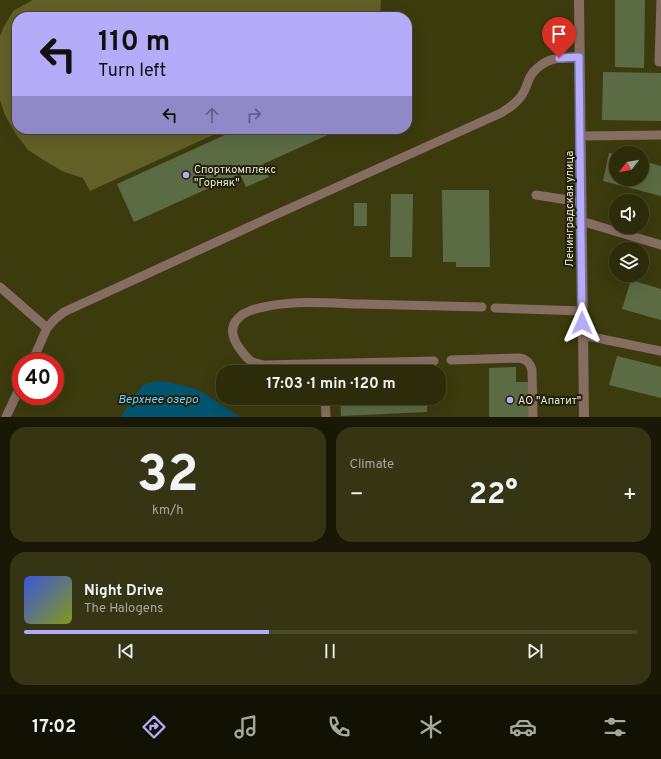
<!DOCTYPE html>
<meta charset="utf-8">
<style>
:root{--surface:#2d2c0a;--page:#353413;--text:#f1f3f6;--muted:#a7a79c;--line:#48482b;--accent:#b4acf9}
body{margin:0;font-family:Overpass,sans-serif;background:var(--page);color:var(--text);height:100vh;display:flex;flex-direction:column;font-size:15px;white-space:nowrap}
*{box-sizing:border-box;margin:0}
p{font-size:13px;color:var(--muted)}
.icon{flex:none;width:22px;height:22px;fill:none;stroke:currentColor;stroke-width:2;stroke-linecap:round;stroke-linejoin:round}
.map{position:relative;height:417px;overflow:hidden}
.details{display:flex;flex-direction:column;gap:10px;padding:10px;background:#191806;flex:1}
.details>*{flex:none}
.banner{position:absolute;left:12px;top:12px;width:400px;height:122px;border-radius:16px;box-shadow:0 4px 16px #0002,0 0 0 1px var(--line);background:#b4acf9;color:#111;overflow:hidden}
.needle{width:26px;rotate:239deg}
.buttons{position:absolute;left:609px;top:146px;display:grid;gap:8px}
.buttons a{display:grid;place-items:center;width:40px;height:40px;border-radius:50%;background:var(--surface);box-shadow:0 4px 16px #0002,0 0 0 1px var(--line);font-size:20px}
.speed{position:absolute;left:12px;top:353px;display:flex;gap:8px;font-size:20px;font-weight:700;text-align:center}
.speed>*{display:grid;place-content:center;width:52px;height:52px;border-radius:50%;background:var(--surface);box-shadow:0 4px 16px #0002,0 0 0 1px var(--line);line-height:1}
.speed .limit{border:6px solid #d22;background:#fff;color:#111}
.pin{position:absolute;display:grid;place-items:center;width:34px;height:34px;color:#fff;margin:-41px -17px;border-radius:50% 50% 50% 0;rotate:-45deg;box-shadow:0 0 4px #0007}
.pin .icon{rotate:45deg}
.me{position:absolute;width:44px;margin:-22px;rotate:0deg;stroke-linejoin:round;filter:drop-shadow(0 0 3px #0008)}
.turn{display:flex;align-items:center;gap:14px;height:84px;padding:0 20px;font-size:18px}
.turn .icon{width:52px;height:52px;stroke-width:2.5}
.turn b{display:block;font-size:28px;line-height:34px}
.lanes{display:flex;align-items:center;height:38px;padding:0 20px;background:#0003;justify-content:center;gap:20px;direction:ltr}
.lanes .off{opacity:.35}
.big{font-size:30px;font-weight:700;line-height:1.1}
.details .tile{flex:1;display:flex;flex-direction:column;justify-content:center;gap:6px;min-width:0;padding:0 14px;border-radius:16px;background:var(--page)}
.details .dial{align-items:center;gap:0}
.dial b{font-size:52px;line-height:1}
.song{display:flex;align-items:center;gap:12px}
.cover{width:48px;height:48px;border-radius:6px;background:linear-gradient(135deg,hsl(230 70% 55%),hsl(70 70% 35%))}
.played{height:4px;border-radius:2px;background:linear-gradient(90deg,var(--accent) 40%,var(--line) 40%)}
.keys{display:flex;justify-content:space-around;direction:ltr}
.heat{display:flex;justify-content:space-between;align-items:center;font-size:22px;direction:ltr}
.details .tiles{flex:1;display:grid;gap:10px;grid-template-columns:1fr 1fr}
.tile:last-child{grid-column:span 2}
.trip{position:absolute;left:216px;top:365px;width:230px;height:40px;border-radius:16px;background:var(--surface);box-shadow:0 4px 16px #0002,0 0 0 1px var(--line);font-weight:700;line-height:40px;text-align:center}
.menu{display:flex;height:64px;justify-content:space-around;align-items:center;background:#121204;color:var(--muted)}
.menu .icon{width:28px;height:28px}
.menu .current{color:var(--accent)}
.menu b{font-size:18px;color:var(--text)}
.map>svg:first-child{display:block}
</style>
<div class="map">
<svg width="661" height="417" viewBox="0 0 661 417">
<rect width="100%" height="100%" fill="#3c3b0e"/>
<path fill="#616027" d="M33,0H381L380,17H17V129H226L90,191L83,178L64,172L45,161L28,150L15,133L5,115L0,100V36L3,28L13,11Z"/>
<path fill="#02546f" d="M157,381L169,382L199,390L240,417H121L127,407L143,385Z"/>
<g fill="#5b6c44">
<path d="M615,0H645L644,68L615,67Z"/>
<path d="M603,72L661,73V121L602,120Z"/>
<path d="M238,129H341L263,164L269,177L246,187L240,174L134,222L117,184Z"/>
<path d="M609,153L616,154V179H642V161L661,166V196L603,181Z"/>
<path d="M442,190H489L490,267H456V262H443Z"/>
<path d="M391,194H413L412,257H390Z"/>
<rect x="354" y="203" width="13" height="23"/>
<path d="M631,280L661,289V320L622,309Z"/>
<path d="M617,356L661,367V398L609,385Z"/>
<path d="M516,367V382H531V417H489V368Z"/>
<path d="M340,398H427V412L341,416Z"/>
</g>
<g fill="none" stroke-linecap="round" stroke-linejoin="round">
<g stroke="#866d61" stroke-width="9">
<path d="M661,0L659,62H661"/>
<path d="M581,136L661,135"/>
<path d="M536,195L581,202"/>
<path d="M581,221L661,245"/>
<path d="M0,287L47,328"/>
<path d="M495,308L582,311"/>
<path d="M582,335L661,351"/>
<path d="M451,360L519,358C527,359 530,363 532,370L533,417"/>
<path d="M434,361L264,365C251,363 248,360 240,349C222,325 240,311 264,307C296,300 329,303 361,304C401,305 442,306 482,307"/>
<path d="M32,362L47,328L55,319L64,312L275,215L501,113C509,108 517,103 522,95C526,89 527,83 530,77C533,71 541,64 548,61C558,57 569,58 579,57"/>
<path d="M325,398L326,417"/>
<path d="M6,417L21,385"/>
</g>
<path stroke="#866d61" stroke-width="10" d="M579,0L584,417"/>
</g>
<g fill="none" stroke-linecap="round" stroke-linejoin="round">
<g stroke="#7570a2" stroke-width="10">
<path id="route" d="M559,58L579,57L582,323"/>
</g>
<use href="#route" stroke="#b4acf9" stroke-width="7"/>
</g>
<g fill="#b4acf9" stroke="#21210e" stroke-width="1.5">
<circle cx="186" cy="175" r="4"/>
<circle cx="510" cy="400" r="4"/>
</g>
<g text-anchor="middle" stroke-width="4" stroke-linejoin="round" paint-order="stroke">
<g font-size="11" fill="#e8e8d0" stroke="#21210e" text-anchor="start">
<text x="194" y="173">Спорткомплекс<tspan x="194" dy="13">"Горняк"</tspan></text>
<text x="518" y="404">АО "Апатит"</text>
</g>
<g font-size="11" fill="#e8e8d0" stroke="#21210e">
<text transform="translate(569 209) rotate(-90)" y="4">Ленинградская улица</text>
</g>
<g font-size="12" font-style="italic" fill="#6cd0fa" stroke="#21210e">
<text x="158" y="403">Верхнее озеро</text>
</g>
</g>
</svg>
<div class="buttons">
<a><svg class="needle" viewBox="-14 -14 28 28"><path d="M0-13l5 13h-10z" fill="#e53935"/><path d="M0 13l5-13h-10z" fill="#a7a79c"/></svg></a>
<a><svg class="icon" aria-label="sound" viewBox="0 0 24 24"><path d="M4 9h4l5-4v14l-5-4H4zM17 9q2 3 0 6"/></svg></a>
<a><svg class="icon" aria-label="layers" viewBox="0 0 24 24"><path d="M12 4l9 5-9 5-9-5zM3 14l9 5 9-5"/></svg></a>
</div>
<div class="speed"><div class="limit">40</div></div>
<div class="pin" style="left:559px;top:58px;background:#d93025"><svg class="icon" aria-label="arrive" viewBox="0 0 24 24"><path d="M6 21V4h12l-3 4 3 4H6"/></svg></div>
<svg class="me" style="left:582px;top:323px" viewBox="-20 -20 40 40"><path d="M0-17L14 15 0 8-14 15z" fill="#b4acf9" stroke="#fff" stroke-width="4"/></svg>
<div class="trip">17:03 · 1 min · 120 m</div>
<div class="banner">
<div class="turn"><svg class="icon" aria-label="left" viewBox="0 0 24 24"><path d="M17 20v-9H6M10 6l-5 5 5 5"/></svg><div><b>110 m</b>Turn left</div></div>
<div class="lanes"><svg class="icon" aria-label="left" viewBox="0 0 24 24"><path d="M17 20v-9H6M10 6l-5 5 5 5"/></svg><svg class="icon off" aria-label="ahead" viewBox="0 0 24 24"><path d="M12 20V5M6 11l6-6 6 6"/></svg><svg class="icon off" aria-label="right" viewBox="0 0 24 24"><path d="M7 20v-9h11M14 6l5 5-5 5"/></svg></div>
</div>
</div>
<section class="details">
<div class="tiles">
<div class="tile dial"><b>32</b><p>km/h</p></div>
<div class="tile"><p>Climate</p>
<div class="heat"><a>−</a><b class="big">22°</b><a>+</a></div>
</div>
<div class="tile">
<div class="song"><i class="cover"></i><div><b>Night Drive</b><p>The Halogens</p></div></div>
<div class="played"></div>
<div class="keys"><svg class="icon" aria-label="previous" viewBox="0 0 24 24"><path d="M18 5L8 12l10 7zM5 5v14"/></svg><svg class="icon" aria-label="pause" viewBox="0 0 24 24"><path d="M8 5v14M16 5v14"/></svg><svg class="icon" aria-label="next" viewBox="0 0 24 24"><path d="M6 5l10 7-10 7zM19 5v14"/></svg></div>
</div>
</div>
</section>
<nav class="menu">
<b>17:02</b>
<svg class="icon current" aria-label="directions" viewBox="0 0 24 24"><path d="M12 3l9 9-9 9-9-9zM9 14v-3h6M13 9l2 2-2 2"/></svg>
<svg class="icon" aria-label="music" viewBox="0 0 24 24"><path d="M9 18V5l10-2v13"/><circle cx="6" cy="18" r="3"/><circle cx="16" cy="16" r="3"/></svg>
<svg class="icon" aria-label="phone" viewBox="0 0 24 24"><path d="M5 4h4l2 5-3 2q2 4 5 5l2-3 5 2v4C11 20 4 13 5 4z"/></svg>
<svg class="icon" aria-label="climate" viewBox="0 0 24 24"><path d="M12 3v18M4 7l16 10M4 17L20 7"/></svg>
<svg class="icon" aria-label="car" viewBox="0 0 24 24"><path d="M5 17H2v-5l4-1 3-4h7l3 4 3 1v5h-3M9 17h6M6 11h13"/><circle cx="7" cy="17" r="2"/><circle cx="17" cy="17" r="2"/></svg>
<svg class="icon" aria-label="filters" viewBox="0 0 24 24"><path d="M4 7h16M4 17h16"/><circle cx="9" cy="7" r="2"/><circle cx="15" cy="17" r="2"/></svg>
</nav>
